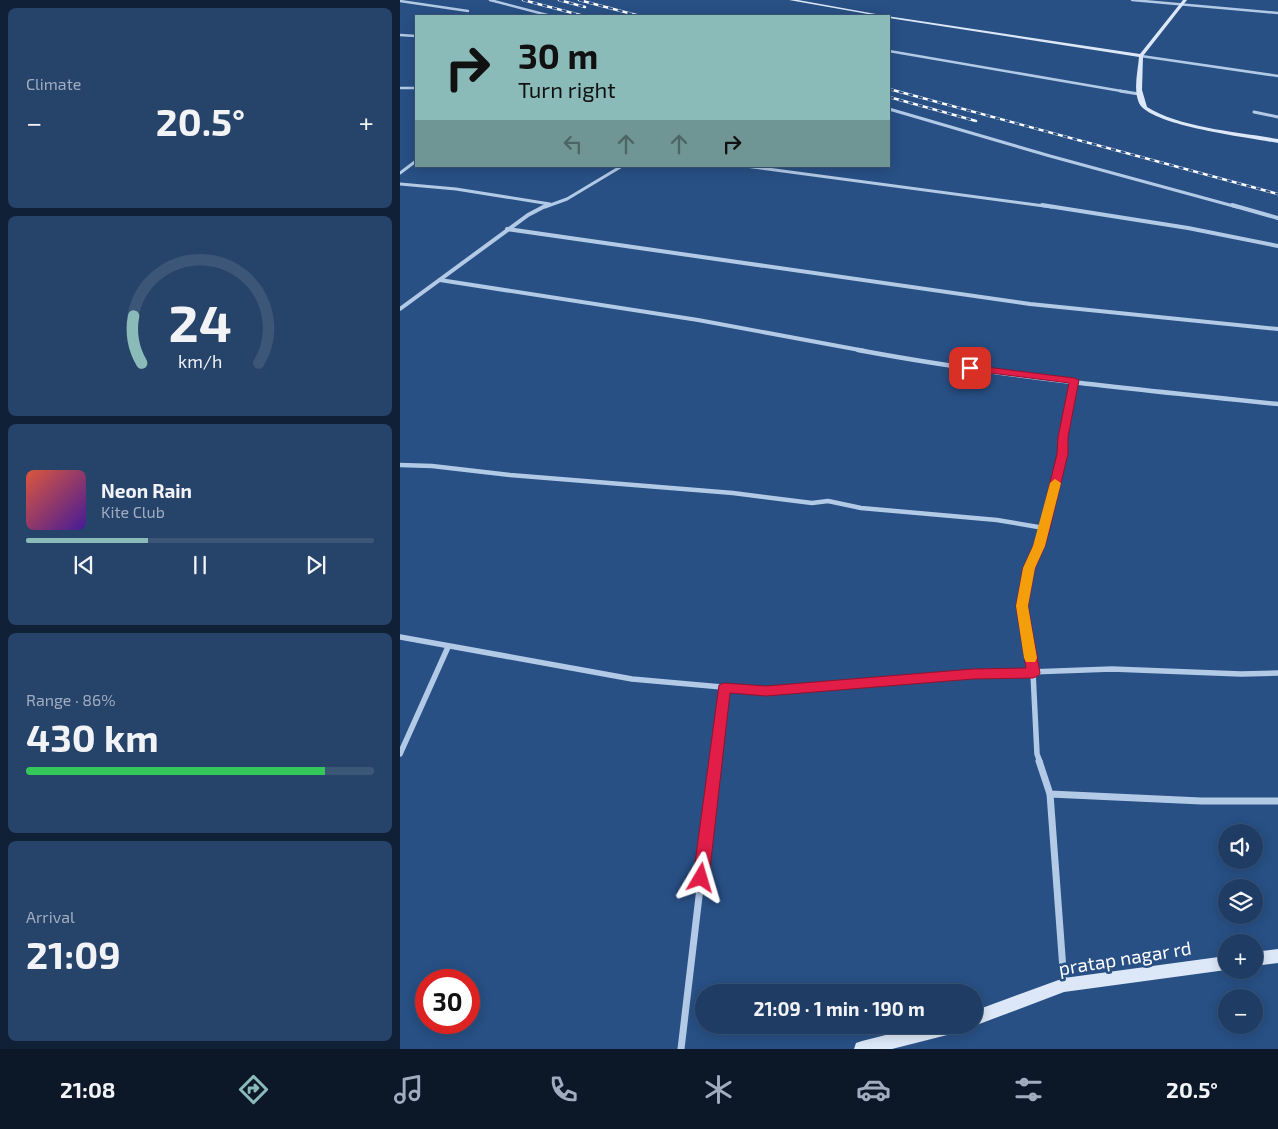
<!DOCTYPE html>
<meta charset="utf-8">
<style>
:root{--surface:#1e3c64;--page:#26436a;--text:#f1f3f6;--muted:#a1adbf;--line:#3c5678;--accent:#8bbbb9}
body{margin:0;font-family:"Exo 2",sans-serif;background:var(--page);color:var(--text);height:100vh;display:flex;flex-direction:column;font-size:19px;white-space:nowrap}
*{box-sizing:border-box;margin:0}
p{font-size:16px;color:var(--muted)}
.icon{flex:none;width:28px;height:28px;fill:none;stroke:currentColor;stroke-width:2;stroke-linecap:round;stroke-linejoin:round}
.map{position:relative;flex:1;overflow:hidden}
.panel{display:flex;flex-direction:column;gap:8px;padding:8px;background:#102137;width:400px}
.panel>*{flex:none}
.hud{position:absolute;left:15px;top:15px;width:475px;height:152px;border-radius:0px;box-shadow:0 2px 12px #0003,0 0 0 1px var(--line);background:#8bbbb9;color:#111;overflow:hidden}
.tools{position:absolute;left:818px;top:824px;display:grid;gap:10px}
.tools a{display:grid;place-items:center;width:45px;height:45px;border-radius:50%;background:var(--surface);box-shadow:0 2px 12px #0003,0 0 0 1px var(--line);font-size:25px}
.speed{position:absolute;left:15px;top:969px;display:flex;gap:10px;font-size:25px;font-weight:700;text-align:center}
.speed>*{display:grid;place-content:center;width:65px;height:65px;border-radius:50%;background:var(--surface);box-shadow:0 2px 12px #0003,0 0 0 1px var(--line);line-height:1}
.speed .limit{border:8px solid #d22;background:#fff;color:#111}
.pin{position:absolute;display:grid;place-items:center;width:42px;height:42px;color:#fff;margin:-21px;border-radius:10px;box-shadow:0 2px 8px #0006}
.me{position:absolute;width:55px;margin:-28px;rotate:7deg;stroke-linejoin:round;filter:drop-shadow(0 0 4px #0008)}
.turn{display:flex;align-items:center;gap:18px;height:105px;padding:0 20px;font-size:22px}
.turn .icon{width:65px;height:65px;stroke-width:2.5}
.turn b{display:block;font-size:35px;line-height:42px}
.lanes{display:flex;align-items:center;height:48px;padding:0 20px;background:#0003;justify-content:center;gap:25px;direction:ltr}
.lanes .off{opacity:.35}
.big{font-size:38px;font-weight:700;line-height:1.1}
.panel .widget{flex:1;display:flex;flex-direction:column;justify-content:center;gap:8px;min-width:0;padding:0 18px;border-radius:8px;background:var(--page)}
.panel .dial{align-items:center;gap:0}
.dial svg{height:130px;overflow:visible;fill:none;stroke:var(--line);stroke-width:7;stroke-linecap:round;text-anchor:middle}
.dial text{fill:var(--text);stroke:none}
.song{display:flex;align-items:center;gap:15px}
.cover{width:60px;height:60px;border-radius:8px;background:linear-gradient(135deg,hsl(10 70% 55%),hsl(260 70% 35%))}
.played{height:5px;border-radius:2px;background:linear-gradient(90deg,var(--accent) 35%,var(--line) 35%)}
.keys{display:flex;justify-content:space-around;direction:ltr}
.heat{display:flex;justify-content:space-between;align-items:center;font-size:28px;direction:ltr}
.charge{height:8px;border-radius:4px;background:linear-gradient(90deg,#34c759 86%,var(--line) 0)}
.trip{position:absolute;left:295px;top:984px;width:288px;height:50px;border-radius:25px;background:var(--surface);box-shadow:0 2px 12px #0003,0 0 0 1px var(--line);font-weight:700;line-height:50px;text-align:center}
.dock{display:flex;height:80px;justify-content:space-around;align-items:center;background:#0c1828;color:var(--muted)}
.dock .icon{width:35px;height:35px}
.dock .active{color:var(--accent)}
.dock b{font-size:22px;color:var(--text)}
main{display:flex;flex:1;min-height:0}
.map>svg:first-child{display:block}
</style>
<main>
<section class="panel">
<div class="widget"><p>Climate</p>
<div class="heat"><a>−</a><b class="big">20.5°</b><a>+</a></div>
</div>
<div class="widget dial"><svg viewBox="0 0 100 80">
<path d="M14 69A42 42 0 1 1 86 69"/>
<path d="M14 69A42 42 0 0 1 9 40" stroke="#8bbbb9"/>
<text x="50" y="56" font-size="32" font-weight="700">24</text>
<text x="50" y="72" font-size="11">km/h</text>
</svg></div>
<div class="widget">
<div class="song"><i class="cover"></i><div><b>Neon Rain</b><p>Kite Club</p></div></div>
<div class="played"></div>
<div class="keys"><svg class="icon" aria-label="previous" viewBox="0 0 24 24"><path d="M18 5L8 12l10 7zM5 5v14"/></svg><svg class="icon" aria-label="pause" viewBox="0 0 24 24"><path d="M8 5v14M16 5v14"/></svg><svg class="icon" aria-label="next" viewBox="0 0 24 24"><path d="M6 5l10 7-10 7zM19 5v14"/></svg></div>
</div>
<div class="widget"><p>Range · 86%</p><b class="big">430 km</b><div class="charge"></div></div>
<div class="widget"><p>Arrival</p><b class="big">21:09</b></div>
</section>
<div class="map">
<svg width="878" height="1049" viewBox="0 0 878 1049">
<rect width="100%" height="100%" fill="#285085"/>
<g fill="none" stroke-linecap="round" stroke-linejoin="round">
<g stroke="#b3cae7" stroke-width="2.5">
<path d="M90,0L151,16"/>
<path d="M732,0L878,13"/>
<path d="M0,1L68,11"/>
<path d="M0,35L16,36"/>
<path d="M489,51L727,92"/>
<path d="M741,56L878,76"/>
<path d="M0,88H16"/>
</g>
<g stroke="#b3cae7" stroke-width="3">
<path d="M720,91L739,94"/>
<path d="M489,109L650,156L837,207"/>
<path d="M854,112L878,117"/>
<path d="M345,166L652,207"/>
<path d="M0,173L16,161"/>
<path d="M0,184L56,189L150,204"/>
<path d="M145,207L167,199L222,166"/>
</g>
<g stroke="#b3cae7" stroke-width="4">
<path d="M642,205L788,228L878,246"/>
<path d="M832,205L878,218"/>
<path d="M107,229L630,304L878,329"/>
<path d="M40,280L298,320L465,351"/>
<path d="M0,309L128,215L147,205"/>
</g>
<g stroke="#b3cae7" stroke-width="4.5">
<path d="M458,350C597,376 738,390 878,404"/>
<path d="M0,465L32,466L110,475L333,493L412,503L428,501L461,508L597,520L644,528"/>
<path d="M643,533L663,454V437L674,381"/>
</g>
<g stroke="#b3cae7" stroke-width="5.5">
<path d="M0,637L232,679L366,691L573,674L712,669L841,674L878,673"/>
<path d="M0,754L48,647"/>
<path d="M314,762L323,688"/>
<path d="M640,762L637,754L633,673L622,606L629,568L643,532"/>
</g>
<g stroke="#b3cae7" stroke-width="7">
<path d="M639,761L650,794L801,801H878"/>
<path d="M650,794L664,983"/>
<path d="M281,1049L315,761"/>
</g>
<g fill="#dce8f7" fill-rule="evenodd">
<path d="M389,0H398L487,16H479Z"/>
<path d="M783,0H787L743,56L742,90L747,107C780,128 839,132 878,139V143C852,138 750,126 739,103C733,89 738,71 739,57L489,18L487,16L740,54Z"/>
<path d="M878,949V963L854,966V952Z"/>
<path d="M826,956V970L664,992L574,1026L573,1025L574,1011L664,978Z"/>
<path d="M525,1025H563L561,1030L555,1033L492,1049H454L456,1043L462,1041Z"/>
</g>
<g stroke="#fff" stroke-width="2.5">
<g id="rail">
<path d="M123,0L184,16"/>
<path d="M159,0L185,7"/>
<path d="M179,0L240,16"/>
<path d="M489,89L878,194"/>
<path d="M489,97L576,121"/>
</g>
</g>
<use href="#rail" stroke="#285085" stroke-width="2" stroke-dasharray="5" stroke-linecap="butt"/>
</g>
<path fill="#e11d48" stroke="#92132f" d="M570,365L674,378L679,380L668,437V454L650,528L645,546L635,568L628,606L640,673L638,676L633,678L573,679L366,696L330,693L309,878L307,883L301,885L295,883L293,878L319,685L324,683L366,686L573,669L626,668L616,606L623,568L633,546L639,528L657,454L658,437L669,383L567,370L565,368Z"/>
<path fill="#f59e0b" d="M655,479L661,483L645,546L635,568L628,606L637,658L635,662H626L624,658L616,606L623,568L633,546L650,483Z"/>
<g text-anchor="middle" stroke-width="5" stroke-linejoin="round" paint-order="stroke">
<g font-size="19" fill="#fff" stroke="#285085">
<text transform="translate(725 958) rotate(-9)" y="7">pratap nagar rd</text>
</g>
</g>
</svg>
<div class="tools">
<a><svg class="icon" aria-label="sound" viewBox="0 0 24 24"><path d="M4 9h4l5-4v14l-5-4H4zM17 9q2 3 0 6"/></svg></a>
<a><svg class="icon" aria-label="layers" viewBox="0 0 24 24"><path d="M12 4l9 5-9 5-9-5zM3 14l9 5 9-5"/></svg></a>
<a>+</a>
<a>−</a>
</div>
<div class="speed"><div class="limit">30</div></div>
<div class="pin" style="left:570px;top:368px;background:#d93025"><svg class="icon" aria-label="arrive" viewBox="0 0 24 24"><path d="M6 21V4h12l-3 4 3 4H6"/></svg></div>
<svg class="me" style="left:301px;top:878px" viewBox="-20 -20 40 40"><path d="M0-17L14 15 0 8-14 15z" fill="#e11d48" stroke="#fff" stroke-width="4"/></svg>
<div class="trip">21:09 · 1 min · 190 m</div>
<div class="hud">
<div class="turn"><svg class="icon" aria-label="right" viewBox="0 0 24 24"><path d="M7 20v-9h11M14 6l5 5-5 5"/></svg><div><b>30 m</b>Turn right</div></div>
<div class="lanes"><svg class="icon off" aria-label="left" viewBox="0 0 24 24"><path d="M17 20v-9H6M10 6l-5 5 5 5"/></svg><svg class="icon off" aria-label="ahead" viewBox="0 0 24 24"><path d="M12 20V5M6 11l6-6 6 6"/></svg><svg class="icon off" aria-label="ahead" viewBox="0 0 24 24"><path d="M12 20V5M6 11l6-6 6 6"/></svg><svg class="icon" aria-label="right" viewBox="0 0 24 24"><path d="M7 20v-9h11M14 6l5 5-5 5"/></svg></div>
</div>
</div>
</main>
<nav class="dock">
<b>21:08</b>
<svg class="icon active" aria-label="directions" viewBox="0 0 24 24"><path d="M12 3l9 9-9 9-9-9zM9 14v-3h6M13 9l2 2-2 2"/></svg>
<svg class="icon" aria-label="music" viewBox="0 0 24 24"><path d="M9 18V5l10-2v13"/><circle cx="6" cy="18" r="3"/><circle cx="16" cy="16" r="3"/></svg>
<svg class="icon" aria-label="phone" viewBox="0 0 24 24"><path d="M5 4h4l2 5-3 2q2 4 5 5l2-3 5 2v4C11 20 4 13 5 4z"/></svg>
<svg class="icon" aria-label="climate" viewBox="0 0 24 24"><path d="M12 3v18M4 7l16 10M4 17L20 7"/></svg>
<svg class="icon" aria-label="car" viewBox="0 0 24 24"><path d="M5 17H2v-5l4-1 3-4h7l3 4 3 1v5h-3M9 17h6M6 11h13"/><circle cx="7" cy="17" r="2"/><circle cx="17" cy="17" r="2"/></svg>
<svg class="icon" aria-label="filters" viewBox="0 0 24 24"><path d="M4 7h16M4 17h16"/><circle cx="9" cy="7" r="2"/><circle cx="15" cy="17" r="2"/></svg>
<b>20.5°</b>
</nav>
